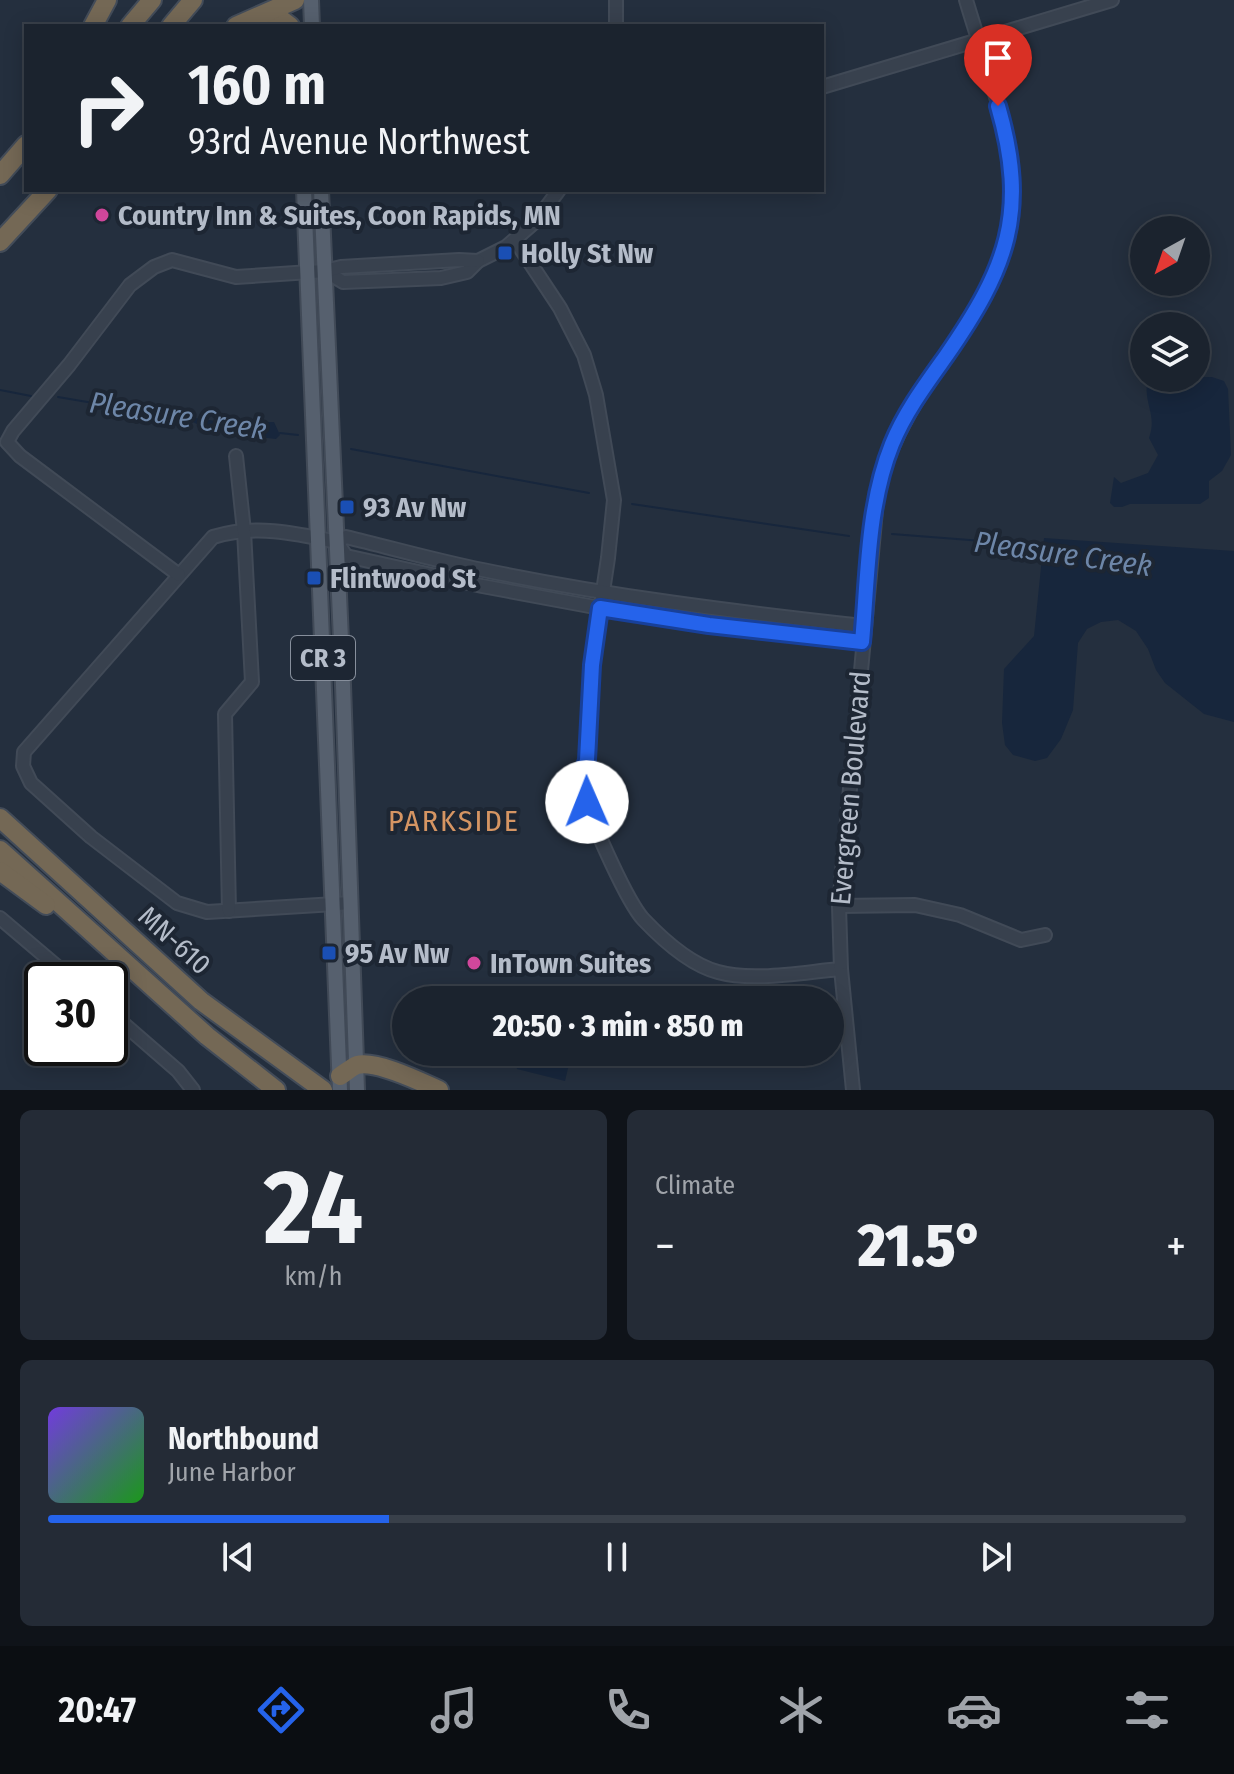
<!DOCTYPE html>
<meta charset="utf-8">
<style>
:root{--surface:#1b232e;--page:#242b36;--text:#f1f3f6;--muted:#a0a4aa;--line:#39404a;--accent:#2563eb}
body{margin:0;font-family:"Fira Sans Condensed",sans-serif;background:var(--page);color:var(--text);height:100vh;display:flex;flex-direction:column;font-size:30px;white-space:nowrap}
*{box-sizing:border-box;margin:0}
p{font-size:26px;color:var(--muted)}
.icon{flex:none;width:44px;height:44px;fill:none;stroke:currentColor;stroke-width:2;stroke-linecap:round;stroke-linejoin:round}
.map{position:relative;height:1090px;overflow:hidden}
.sheet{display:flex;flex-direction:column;gap:20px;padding:20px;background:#0f1319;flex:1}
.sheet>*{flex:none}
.hud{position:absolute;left:24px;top:24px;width:800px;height:168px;border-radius:0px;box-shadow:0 4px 20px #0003,0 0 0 2px var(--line);background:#1b232e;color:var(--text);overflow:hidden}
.needle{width:52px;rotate:220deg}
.controls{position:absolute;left:1130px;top:216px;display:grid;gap:16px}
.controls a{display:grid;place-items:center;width:80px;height:80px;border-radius:50%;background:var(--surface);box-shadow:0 4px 20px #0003,0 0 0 2px var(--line);font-size:40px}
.speed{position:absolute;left:24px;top:962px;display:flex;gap:16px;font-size:40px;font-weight:700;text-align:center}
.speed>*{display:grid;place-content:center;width:104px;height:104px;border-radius:50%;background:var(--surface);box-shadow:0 4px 20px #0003,0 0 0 2px var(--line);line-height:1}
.speed .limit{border:4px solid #111;border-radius:12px;background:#fff;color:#111}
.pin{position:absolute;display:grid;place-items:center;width:68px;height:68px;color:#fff;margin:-82px -34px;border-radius:50% 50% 50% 0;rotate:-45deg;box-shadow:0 0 8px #0007}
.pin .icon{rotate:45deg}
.me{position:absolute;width:88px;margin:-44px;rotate:359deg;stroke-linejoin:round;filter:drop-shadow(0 0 6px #0008)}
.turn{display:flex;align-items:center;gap:28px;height:168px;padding:0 32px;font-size:36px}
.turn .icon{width:104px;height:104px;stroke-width:2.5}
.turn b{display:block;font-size:56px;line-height:68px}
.big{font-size:60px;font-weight:800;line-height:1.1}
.sheet .tile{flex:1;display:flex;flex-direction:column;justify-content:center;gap:12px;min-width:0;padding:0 28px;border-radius:12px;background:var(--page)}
.sheet .dial{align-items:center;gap:0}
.dial b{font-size:104px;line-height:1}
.song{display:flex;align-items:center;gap:24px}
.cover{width:96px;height:96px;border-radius:12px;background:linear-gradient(135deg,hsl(260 70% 55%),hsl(120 70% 35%))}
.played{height:8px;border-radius:4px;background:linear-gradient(90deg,var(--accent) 30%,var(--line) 30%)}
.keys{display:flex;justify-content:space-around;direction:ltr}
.heat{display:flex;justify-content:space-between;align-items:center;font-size:44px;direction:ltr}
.sheet .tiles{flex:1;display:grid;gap:20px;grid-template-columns:1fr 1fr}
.tile:last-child{grid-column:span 2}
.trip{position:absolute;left:392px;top:986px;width:452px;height:80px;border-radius:40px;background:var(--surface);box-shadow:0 4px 20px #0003,0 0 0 2px var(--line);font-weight:800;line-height:80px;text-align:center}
.tabs{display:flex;height:128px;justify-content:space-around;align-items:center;background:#0b0e12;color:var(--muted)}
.tabs .icon{width:56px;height:56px}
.tabs .current{color:var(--accent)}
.tabs b{font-size:36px;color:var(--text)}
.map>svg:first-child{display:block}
</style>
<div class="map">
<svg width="1234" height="1090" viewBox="0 0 1234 1090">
<rect width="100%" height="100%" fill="#242f3e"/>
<g fill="#17263c">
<path d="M1212,377L1224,381L1228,389L1231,455L1222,471L1209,481V498L1200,504H1130L1122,507H1114L1110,503L1114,477L1121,483L1148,473L1158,455L1149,438C1158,415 1142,402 1148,378Z"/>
<path d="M187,417L224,422H274L280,435L276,439C257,437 196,431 187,417Z"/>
<path d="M1044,538L1234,551V722L1204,714L1165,683L1156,670L1148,649L1136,631L1118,620L1101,622L1087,629L1078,643L1073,710L1061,739L1047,758L1035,761L1013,755L1005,745L1002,723L1004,669L1034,636Z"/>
<path d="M517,1052H572L565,1081L517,1069L512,1055Z"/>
</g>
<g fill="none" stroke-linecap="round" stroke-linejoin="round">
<g stroke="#17263c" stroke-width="2">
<path d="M0,390L31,396"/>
<path d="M58,397L187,419"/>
<path d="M280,433L298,435"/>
<path d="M351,449L589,493"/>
<path d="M632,504L849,536"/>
<path d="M892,534L1046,546"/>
</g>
<g stroke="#414a57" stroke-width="16">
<g id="minor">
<path d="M616,26V0"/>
<path d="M822,87L1112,0"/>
<path d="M515,240L560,308L584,355L596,395L614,500L608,558L592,665L587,760C583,774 583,788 587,803C594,827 627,901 643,919C662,939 691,965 718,972C753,982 804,972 841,969"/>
<path d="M325,271L343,282L441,278L467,272L478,261L506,247L536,221L559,190"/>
<path d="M337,542C295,533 255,524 213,537L24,752L23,766L31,783L91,837L177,903L207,912L351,903"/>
<path d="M337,542L346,556L482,586L600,608L709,625L862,642"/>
<path d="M337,542L346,537C392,548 437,561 483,570C608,596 736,612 863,626"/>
<path d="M179,575L20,456L7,442L13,431L69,365L130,285L154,267L172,260L236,277L325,271L341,267L459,260L478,261"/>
<path d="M839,906L915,905L960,915L1021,940L1045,935"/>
<path d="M229,911L225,714L252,682L244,531L236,456"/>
<path d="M0,918L73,980"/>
<path d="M110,1012L178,1071L193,1090"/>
<path d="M853,1090L841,969L839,906L878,489C894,428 929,381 964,330C1048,207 1004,128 966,0"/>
</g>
</g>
<g stroke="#414a57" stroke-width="18">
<g id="major">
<path d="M311,0L312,26"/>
<path d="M304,190L340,1090"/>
<path d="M321,190L343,685L357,1090"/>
</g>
</g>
<g stroke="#434c59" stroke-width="22">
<g id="highway">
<path d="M260,16L274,14L290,26"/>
<path d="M93,26L107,0"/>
<path d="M130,26L152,0"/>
<path d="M171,26L193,0"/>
<path d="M236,26L295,0"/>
<path d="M0,175L26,145"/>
<path d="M0,242L48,190"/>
<path d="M0,818L201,1001L323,1090"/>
<path d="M0,850L207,1036L276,1090"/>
<path d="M0,871L46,905"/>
<path d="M340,1076C345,1073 352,1067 357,1065C377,1060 421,1082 439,1090"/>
</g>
</g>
<use href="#minor" stroke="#38414e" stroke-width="12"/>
<use href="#major" stroke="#56606e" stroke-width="14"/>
<use href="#highway" stroke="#746855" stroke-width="18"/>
</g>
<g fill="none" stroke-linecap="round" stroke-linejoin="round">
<g stroke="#184099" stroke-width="20">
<path id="route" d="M587,802L583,773L587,760L592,665L600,608L709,625L862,642C868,577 867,506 892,444C905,412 926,384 946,356C1007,268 1029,213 998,106"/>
</g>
<use href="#route" stroke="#2563eb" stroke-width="14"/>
</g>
<g fill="#d1479c" stroke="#1d2633" stroke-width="3">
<circle cx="102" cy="215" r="8"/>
<circle cx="474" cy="963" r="8"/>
</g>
<g fill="#1a4fb4" stroke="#1d2633" stroke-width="3">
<rect x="497" y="245" width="16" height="16" rx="4"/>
<rect x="339" y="499" width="16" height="16" rx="4"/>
<rect x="306" y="570" width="16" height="16" rx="4"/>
<rect x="321" y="945" width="16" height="16" rx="4"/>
</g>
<g text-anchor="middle" stroke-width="8" stroke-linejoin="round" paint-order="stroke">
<rect fill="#1d2633" stroke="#878f9c" stroke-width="2" x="291" y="636" width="64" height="44" rx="6"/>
<g font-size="26" font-weight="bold" fill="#b4bcc9">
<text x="323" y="667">CR 3</text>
</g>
<g font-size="28" font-weight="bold" fill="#b4bcc9" stroke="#1d2633" text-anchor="start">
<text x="118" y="225">Country Inn &amp; Suites, Coon Rapids, MN</text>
<text x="521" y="263">Holly St Nw</text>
<text x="363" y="517">93 Av Nw</text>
<text x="330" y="588">Flintwood St</text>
<text x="345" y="963">95 Av Nw</text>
<text x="490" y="973">InTown Suites</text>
</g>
<g font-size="28" fill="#b4bcc9" stroke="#1d2633">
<text transform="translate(850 788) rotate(-85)" y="10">Evergreen Boulevard</text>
<text transform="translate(175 940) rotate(42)" y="10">MN-610</text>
</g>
<g font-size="30" font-style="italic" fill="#6d86a8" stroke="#1d2633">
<text transform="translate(178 416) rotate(9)" y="10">Pleasure Creek</text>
<text transform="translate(1063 554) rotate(8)" y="10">Pleasure Creek</text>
</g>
<g font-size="30" letter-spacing="2" fill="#d59563" stroke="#1d2633">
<text x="454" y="831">PARKSIDE</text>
</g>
</g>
</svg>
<div class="controls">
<a><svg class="needle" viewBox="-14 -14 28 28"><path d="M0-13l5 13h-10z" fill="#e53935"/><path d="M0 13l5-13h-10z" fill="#a0a4aa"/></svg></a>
<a><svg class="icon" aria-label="layers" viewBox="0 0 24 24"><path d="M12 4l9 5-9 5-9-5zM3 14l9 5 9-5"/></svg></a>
</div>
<div class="speed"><div class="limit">30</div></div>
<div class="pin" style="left:998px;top:106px;background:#d93025"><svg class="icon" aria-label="arrive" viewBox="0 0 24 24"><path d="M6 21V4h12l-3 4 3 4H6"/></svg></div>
<svg class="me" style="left:587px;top:802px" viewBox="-20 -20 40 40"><circle r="19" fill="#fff"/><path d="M0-13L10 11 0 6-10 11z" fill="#2563eb"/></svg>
<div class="trip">20:50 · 3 min · 850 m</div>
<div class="hud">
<div class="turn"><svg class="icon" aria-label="right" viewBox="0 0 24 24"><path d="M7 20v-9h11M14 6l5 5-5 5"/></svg><div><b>160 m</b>93rd Avenue Northwest</div></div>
</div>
</div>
<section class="sheet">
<div class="tiles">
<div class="tile dial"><b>24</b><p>km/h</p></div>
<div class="tile"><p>Climate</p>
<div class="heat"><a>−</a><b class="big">21.5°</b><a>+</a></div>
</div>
<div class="tile">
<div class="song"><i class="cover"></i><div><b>Northbound</b><p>June Harbor</p></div></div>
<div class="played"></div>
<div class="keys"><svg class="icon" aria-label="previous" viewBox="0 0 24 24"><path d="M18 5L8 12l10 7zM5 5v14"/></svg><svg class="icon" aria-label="pause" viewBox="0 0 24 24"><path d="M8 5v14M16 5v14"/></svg><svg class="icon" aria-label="next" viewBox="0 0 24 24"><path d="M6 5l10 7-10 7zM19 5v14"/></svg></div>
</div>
</div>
</section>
<nav class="tabs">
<b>20:47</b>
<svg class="icon current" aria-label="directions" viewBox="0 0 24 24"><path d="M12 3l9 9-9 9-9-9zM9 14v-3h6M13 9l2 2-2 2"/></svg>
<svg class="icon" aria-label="music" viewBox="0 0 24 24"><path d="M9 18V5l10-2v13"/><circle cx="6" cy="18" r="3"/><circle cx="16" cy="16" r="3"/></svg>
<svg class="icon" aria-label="phone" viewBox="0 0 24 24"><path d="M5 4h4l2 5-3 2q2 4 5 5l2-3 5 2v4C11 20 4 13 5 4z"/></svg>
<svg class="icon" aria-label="climate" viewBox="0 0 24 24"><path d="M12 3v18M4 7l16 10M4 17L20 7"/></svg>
<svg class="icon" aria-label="car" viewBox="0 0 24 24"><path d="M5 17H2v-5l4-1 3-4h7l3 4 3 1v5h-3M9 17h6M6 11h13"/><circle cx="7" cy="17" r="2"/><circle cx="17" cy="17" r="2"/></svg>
<svg class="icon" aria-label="filters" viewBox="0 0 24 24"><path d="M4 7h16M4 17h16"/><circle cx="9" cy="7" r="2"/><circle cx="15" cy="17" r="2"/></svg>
</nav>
